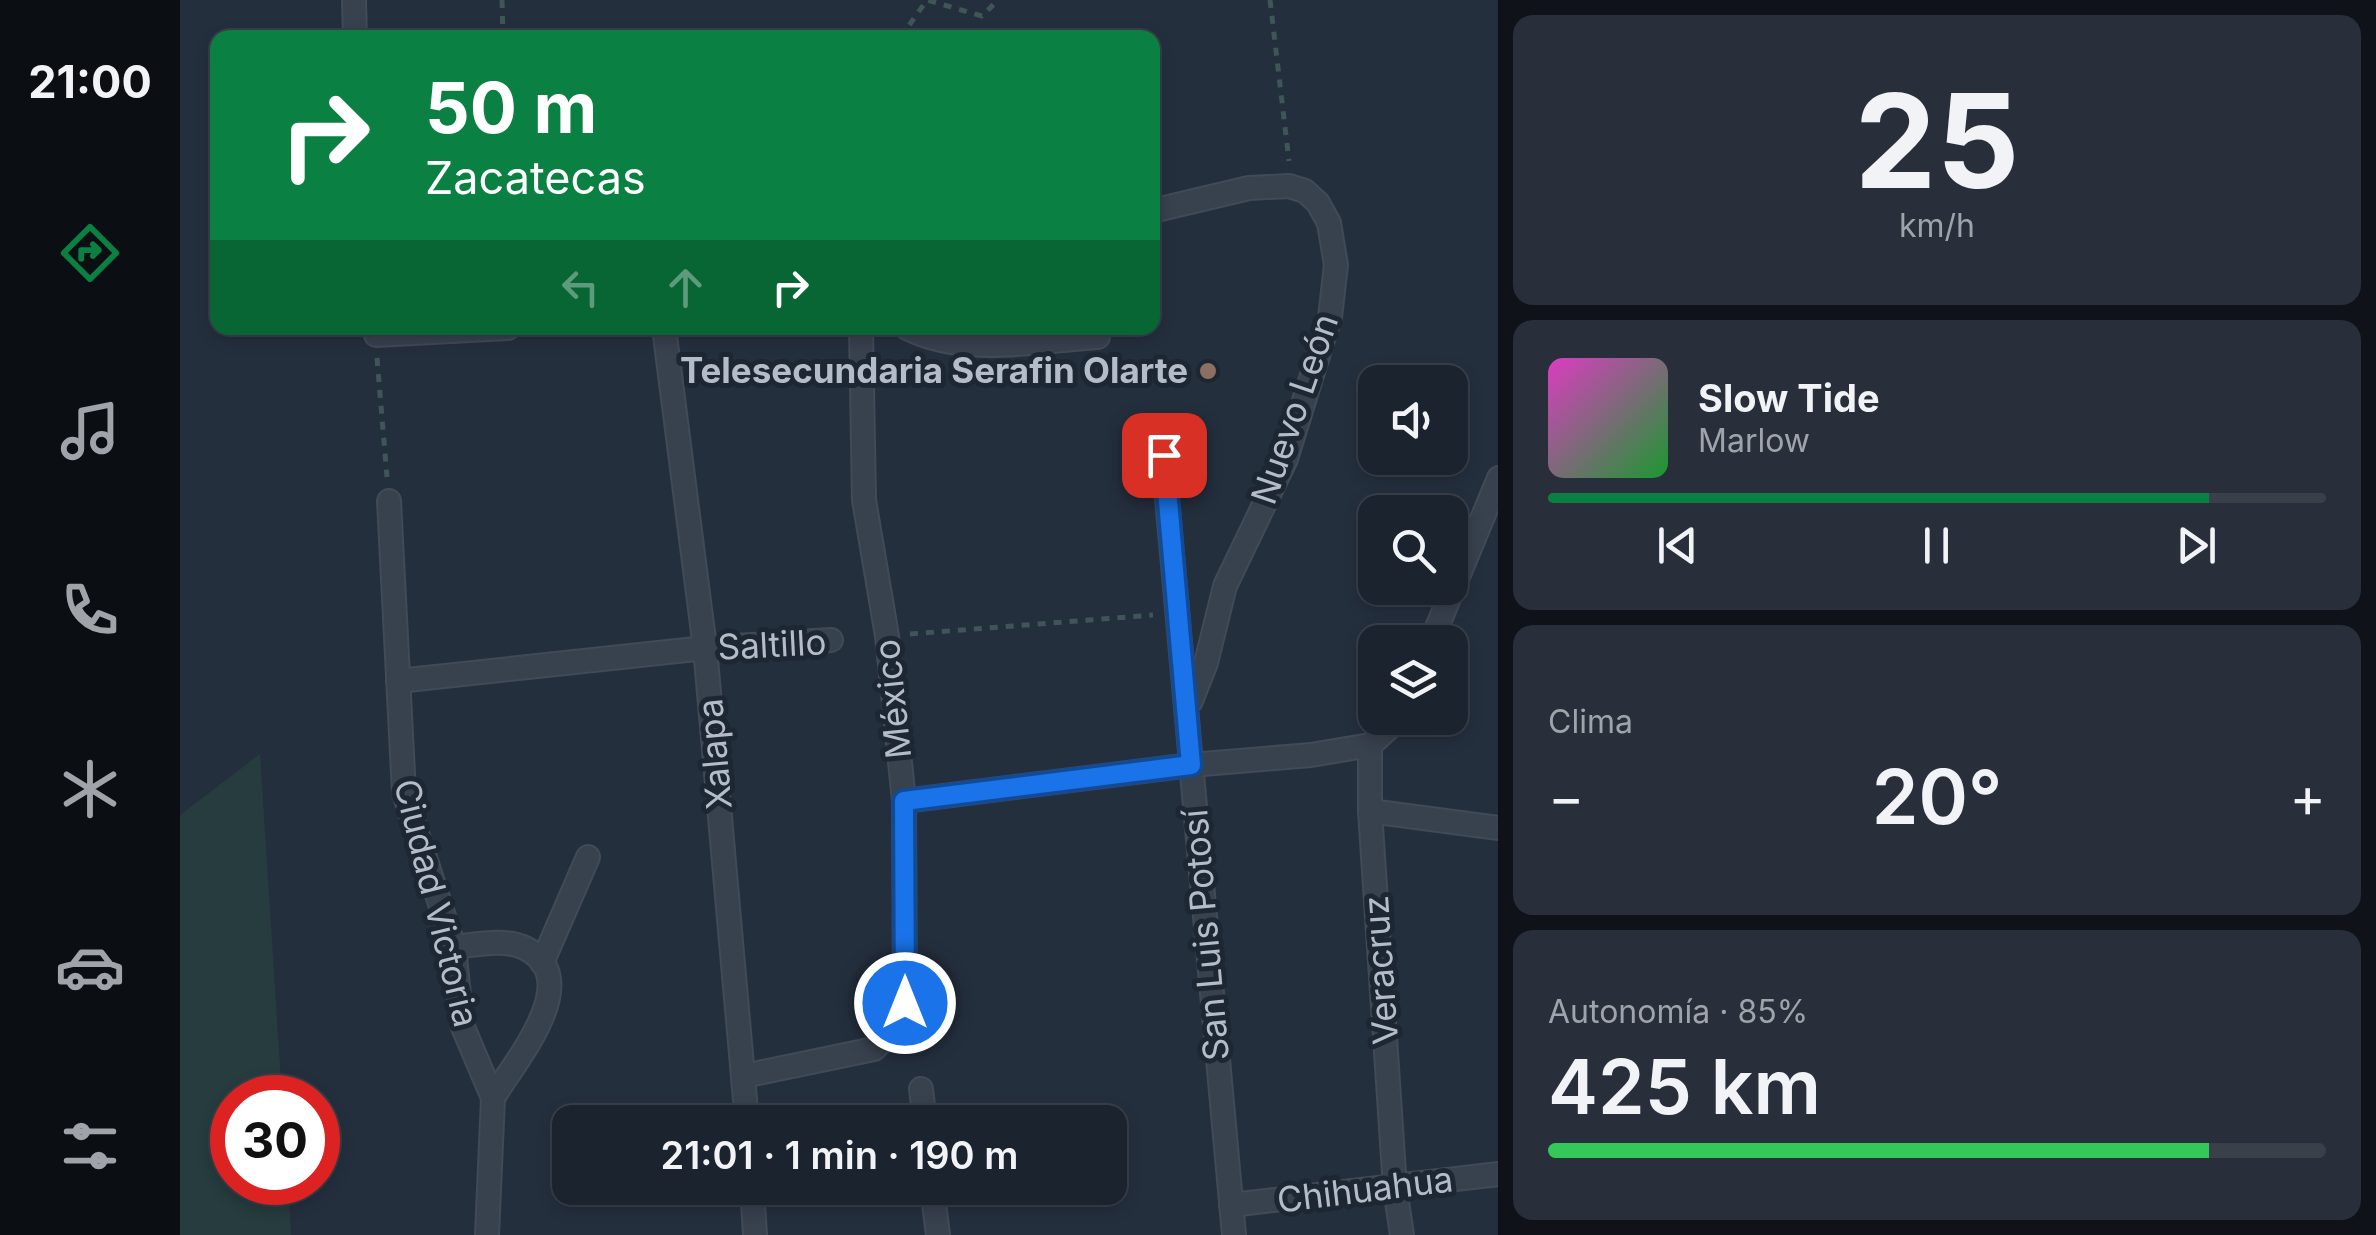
<!DOCTYPE html>
<html lang="es">
<meta charset="utf-8">
<style>
:root{--surface:#1b232e;--page:#282f3a;--text:#f1f3f6;--muted:#a0a4aa;--line:#39404a;--accent:#0b8043}
body{margin:0;font-family:Inter,sans-serif;background:var(--page);color:var(--text);height:100vh;display:flex;flex-direction:column;font-size:38px;white-space:nowrap}
*{box-sizing:border-box;margin:0}
p{font-size:32px;color:var(--muted)}
.icon{flex:none;width:55px;height:55px;fill:none;stroke:currentColor;stroke-width:2;stroke-linecap:round;stroke-linejoin:round}
.map{position:relative;flex:1;overflow:hidden}
.details{display:flex;flex-direction:column;gap:15px;padding:15px;background:#0f1319;width:878px}
.details>*{flex:none}
.top-card{position:absolute;left:30px;top:30px;width:950px;height:305px;border-radius:20px;box-shadow:0 5px 15px #0003,0 0 0 2px var(--line);background:#0b8043;color:#fff;overflow:hidden}
.controls{position:absolute;left:1178px;top:365px;display:grid;gap:20px}
.controls a{display:grid;place-items:center;width:110px;height:110px;border-radius:20px;background:var(--surface);box-shadow:0 5px 15px #0003,0 0 0 2px var(--line);font-size:50px}
.speed{position:absolute;left:30px;top:1075px;display:flex;gap:20px;font-size:50px;font-weight:700;text-align:center}
.speed>*{display:grid;place-content:center;width:130px;height:130px;border-radius:50%;background:var(--surface);box-shadow:0 5px 15px #0003,0 0 0 2px var(--line);line-height:1}
.speed .limit{border:15px solid #d22;background:#fff;color:#111}
.pin{position:absolute;display:grid;place-items:center;width:85px;height:85px;color:#fff;margin:-42px;border-radius:20px;box-shadow:0 5px 15px #0006}
.me{position:absolute;width:110px;margin:-55px;rotate:0deg;stroke-linejoin:round;filter:drop-shadow(0 0 8px #0008)}
.turn{display:flex;align-items:center;gap:35px;height:210px;padding:0 50px;font-size:45px}
.turn .icon{width:130px;height:130px;stroke-width:2.5}
.turn b{display:block;font-size:70px;line-height:85px}
.lanes{display:flex;align-items:center;height:95px;padding:0 50px;background:#0003;justify-content:center;gap:50px;direction:ltr}
.lanes .off{opacity:.35}
.big{font-size:75px;font-weight:600;line-height:1.1}
.details .tile{flex:1;display:flex;flex-direction:column;justify-content:center;gap:15px;min-width:0;padding:0 35px;border-radius:20px;background:var(--page)}
.details .dial{align-items:center;gap:0}
.dial b{font-size:130px;line-height:1}
.song{display:flex;align-items:center;gap:30px}
.cover{width:120px;height:120px;border-radius:15px;background:linear-gradient(135deg,hsl(310 70% 55%),hsl(130 70% 35%))}
.played{height:10px;border-radius:5px;background:linear-gradient(90deg,var(--accent) 85%,var(--line) 85%)}
.keys{display:flex;justify-content:space-around;direction:ltr}
.heat{display:flex;justify-content:space-between;align-items:center;font-size:55px;direction:ltr}
.charge{height:15px;border-radius:8px;background:linear-gradient(90deg,#34c759 85%,var(--line) 0)}
.trip{position:absolute;left:372px;top:1105px;width:575px;height:100px;border-radius:20px;background:var(--surface);box-shadow:0 5px 15px #0003,0 0 0 2px var(--line);font-weight:600;line-height:100px;text-align:center}
main{display:flex;flex:1;min-height:0}
.dock{display:flex;flex-direction:column;width:180px;justify-content:space-around;align-items:center;background:#0b0e12;color:var(--muted)}
.dock .icon{width:70px;height:70px}
.dock .active{color:var(--accent)}
.dock b{font-size:45px;color:var(--text)}
.map>svg:first-child{display:block}
</style>
<main>
<nav class="dock">
<b>21:00</b>
<svg class="icon active" aria-label="directions" viewBox="0 0 24 24"><path d="M12 3l9 9-9 9-9-9zM9 14v-3h6M13 9l2 2-2 2"/></svg>
<svg class="icon" aria-label="music" viewBox="0 0 24 24"><path d="M9 18V5l10-2v13"/><circle cx="6" cy="18" r="3"/><circle cx="16" cy="16" r="3"/></svg>
<svg class="icon" aria-label="phone" viewBox="0 0 24 24"><path d="M5 4h4l2 5-3 2q2 4 5 5l2-3 5 2v4C11 20 4 13 5 4z"/></svg>
<svg class="icon" aria-label="climate" viewBox="0 0 24 24"><path d="M12 3v18M4 7l16 10M4 17L20 7"/></svg>
<svg class="icon" aria-label="car" viewBox="0 0 24 24"><path d="M5 17H2v-5l4-1 3-4h7l3 4 3 1v5h-3M9 17h6M6 11h13"/><circle cx="7" cy="17" r="2"/><circle cx="17" cy="17" r="2"/></svg>
<svg class="icon" aria-label="filters" viewBox="0 0 24 24"><path d="M4 7h16M4 17h16"/><circle cx="9" cy="7" r="2"/><circle cx="15" cy="17" r="2"/></svg>
</nav>
<div class="map">
<svg width="1319" height="1235" viewBox="0 0 1319 1235">
<rect width="100%" height="100%" fill="#242f3e"/>
<path fill="#263c3f" d="M80,754L102,1097L52,1098V1182L108,1183L111,1235H0V815Z"/>
<g fill="none" stroke-linecap="round" stroke-linejoin="round">
<g stroke="#414a57" stroke-width="26">
<g id="minor">
<path d="M174,0L175,38"/>
<path d="M972,211L1069,188L1109,186L1125,191L1138,203L1149,223L1156,265L1150,317L1106,459L1045,586L1026,663L1011,701"/>
<path d="M195,328L196,335L328,328"/>
<path d="M484,328L525,648L567,1122"/>
<path d="M727,328C785,357 856,341 918,337"/>
<path d="M983,455L1054,1235"/>
<path d="M209,501L224,793L274,947L282,1025L313,1098L307,1235"/>
<path d="M1251,642L1319,478"/>
<path d="M218,681L525,648L651,640"/>
<path d="M1190,745V811L1215,1188L1222,1235"/>
<path d="M724,801L1011,765L1131,755L1190,745L1220,718"/>
<path d="M1190,811L1319,828"/>
<path d="M274,947C295,945 325,938 345,948C407,979 334,1062 313,1098"/>
<path d="M362,963L408,857"/>
<path d="M564,1076L694,1049L714,1030L725,1003L724,801L707,636L684,500L681,328"/>
<path d="M741,1089L745,1122"/>
<path d="M572,1188L575,1235"/>
<path d="M752,1188L758,1235"/>
<path d="M1051,1205L1319,1174"/>
</g>
</g>
<g stroke="#3f5557" stroke-width="5" stroke-dasharray="8 8" stroke-linecap="butt">
<path d="M322,0L323,38"/>
<path d="M1090,0L1109,161"/>
<path d="M720,38L747,0L802,16L818,0"/>
<path d="M197,358L207,477"/>
<path d="M730,634L973,615"/>
</g>
<use href="#minor" stroke="#38414e" stroke-width="22"/>
</g>
<g fill="none" stroke-linecap="round" stroke-linejoin="round">
<g stroke="#114b97" stroke-width="25">
<path id="route" d="M725,1003L724,801L1011,765L984,455"/>
</g>
<use href="#route" stroke="#1a73e8" stroke-width="18"/>
</g>
<circle fill="#8d6e63" stroke="#1d2633" stroke-width="4" cx="1028" cy="371" r="10"/>
<g text-anchor="middle" stroke-width="10" stroke-linejoin="round" paint-order="stroke">
<g font-size="35" font-weight="bold" fill="#b4bcc9" stroke="#1d2633" text-anchor="end">
<text x="1008" y="383">Telesecundaria Serafin Olarte</text>
</g>
<g font-size="35" fill="#b4bcc9" stroke="#1d2633">
<text transform="translate(1115 409) rotate(-71)" y="12">Nuevo León</text>
<text transform="translate(592 645) rotate(-3)" y="12">Saltillo</text>
<text transform="translate(713 699) rotate(-96)" y="12">México</text>
<text transform="translate(535 754) rotate(-95)" y="12">Xalapa</text>
<text transform="translate(256 903) rotate(76)" y="12">Ciudad Victoria</text>
<text transform="translate(1026 935) rotate(-95)" y="12">San Luis Potosí</text>
<text transform="translate(1201 970) rotate(-94)" y="12">Veracruz</text>
<text transform="translate(1185 1190) rotate(-7)" y="12">Chihuahua</text>
</g>
</g>
</svg>
<div class="controls">
<a><svg class="icon" aria-label="sound" viewBox="0 0 24 24"><path d="M4 9h4l5-4v14l-5-4H4zM17 9q2 3 0 6"/></svg></a>
<a><svg class="icon" aria-label="search" viewBox="0 0 24 24"><circle cx="10" cy="10" r="6"/><path d="M15 15l6 6"/></svg></a>
<a><svg class="icon" aria-label="layers" viewBox="0 0 24 24"><path d="M12 4l9 5-9 5-9-5zM3 14l9 5 9-5"/></svg></a>
</div>
<div class="speed"><div class="limit">30</div></div>
<div class="pin" style="left:984px;top:455px;background:#d93025"><svg class="icon" aria-label="arrive" viewBox="0 0 24 24"><path d="M6 21V4h12l-3 4 3 4H6"/></svg></div>
<svg class="me" style="left:725px;top:1003px" viewBox="-20 -20 40 40"><circle r="17" fill="#1a73e8" stroke="#fff" stroke-width="3"/><path d="M0-11L8 9 0 5-8 9z" fill="#fff"/></svg>
<div class="trip">21:01 · 1 min · 190 m</div>
<div class="top-card">
<div class="turn"><svg class="icon" aria-label="right" viewBox="0 0 24 24"><path d="M7 20v-9h11M14 6l5 5-5 5"/></svg><div><b>50 m</b>Zacatecas</div></div>
<div class="lanes"><svg class="icon off" aria-label="left" viewBox="0 0 24 24"><path d="M17 20v-9H6M10 6l-5 5 5 5"/></svg><svg class="icon off" aria-label="ahead" viewBox="0 0 24 24"><path d="M12 20V5M6 11l6-6 6 6"/></svg><svg class="icon" aria-label="right" viewBox="0 0 24 24"><path d="M7 20v-9h11M14 6l5 5-5 5"/></svg></div>
</div>
</div>
<section class="details">
<div class="tile dial"><b>25</b><p>km/h</p></div>
<div class="tile">
<div class="song"><i class="cover"></i><div><b>Slow Tide</b><p>Marlow</p></div></div>
<div class="played"></div>
<div class="keys"><svg class="icon" aria-label="previous" viewBox="0 0 24 24"><path d="M18 5L8 12l10 7zM5 5v14"/></svg><svg class="icon" aria-label="pause" viewBox="0 0 24 24"><path d="M8 5v14M16 5v14"/></svg><svg class="icon" aria-label="next" viewBox="0 0 24 24"><path d="M6 5l10 7-10 7zM19 5v14"/></svg></div>
</div>
<div class="tile"><p>Clima</p>
<div class="heat"><a>−</a><b class="big">20°</b><a>+</a></div>
</div>
<div class="tile"><p>Autonomía · 85%</p><b class="big">425 km</b><div class="charge"></div></div>
</section>
</main>
